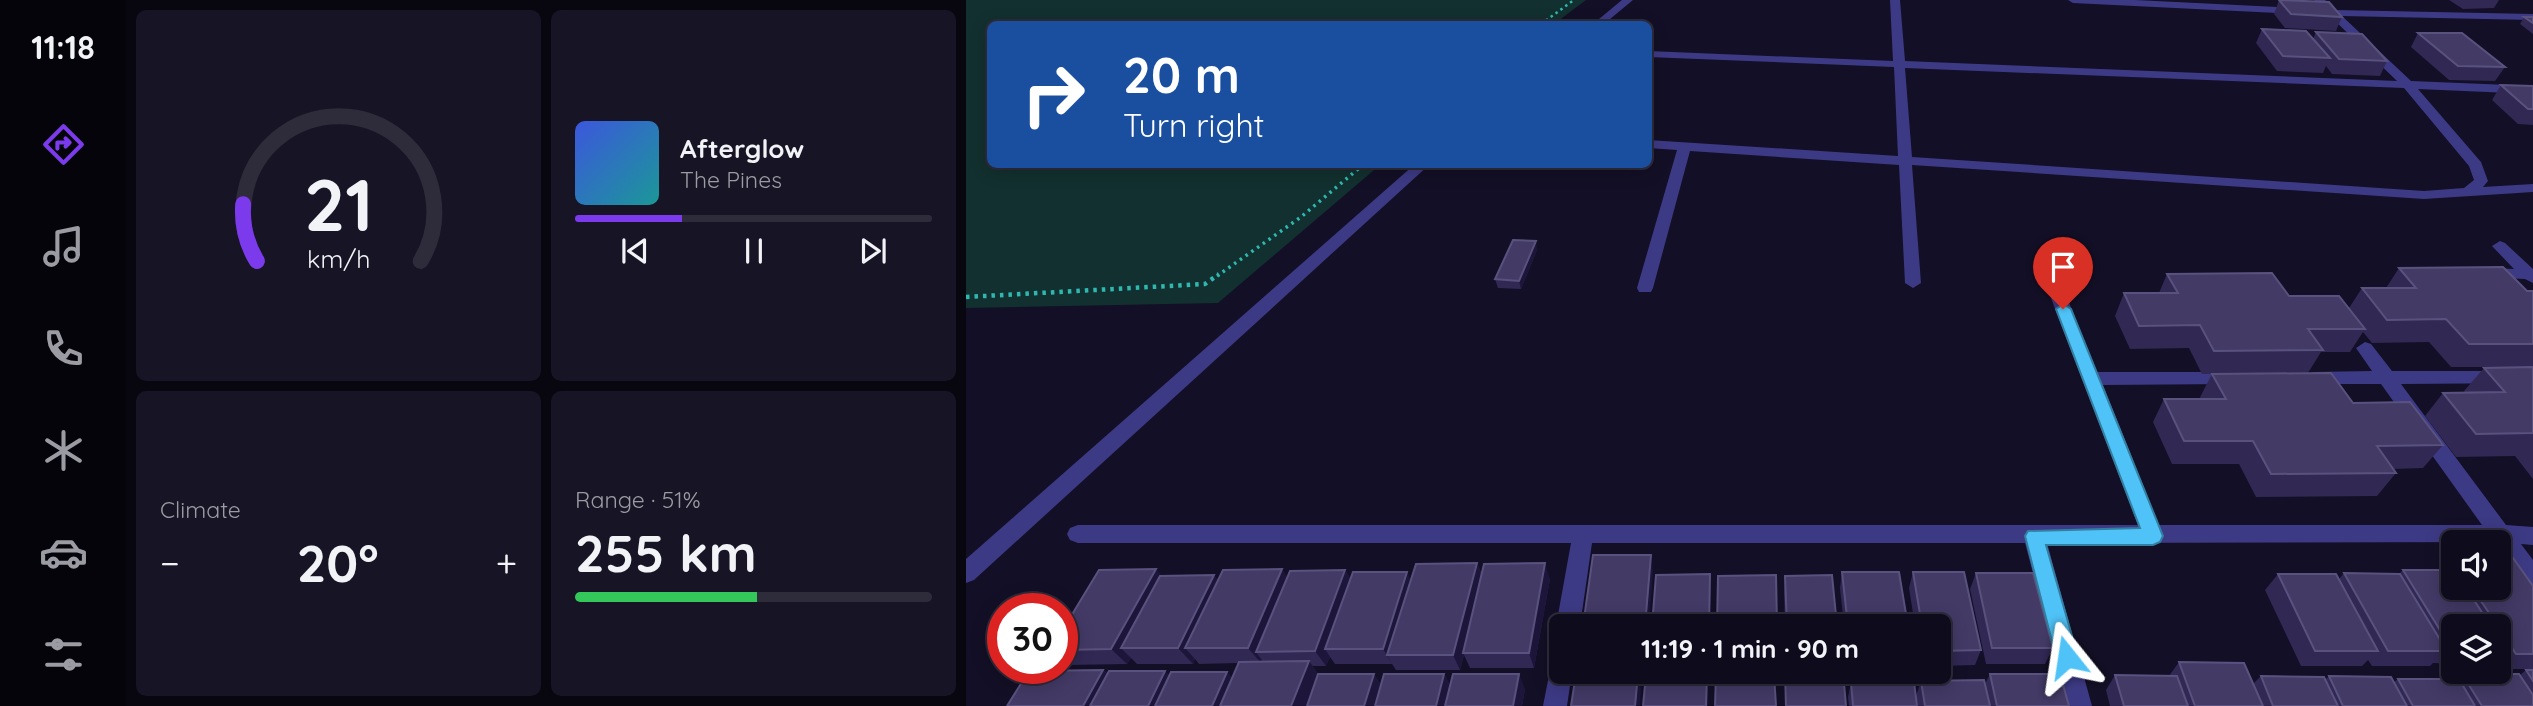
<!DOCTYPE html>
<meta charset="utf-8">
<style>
:root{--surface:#0e0b1c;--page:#171425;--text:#f1f3f6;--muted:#9b9ba3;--line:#2e2b3b;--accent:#7c3aed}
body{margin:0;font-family:Quicksand,sans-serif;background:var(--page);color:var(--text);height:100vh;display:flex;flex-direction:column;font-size:26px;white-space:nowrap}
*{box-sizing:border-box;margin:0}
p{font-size:23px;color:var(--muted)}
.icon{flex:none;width:38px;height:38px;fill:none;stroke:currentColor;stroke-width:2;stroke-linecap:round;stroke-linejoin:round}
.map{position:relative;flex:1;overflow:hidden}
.sheet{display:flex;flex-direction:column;gap:10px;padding:10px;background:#08060f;width:840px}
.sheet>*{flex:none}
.hud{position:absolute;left:21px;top:21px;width:665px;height:147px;border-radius:10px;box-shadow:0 4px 18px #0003,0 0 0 2px var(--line);background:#1a4fa0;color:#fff;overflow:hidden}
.controls{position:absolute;left:1475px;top:530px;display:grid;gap:14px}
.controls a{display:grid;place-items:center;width:70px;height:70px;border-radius:10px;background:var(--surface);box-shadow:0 4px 18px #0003,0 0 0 2px var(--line);font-size:35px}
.speed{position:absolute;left:21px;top:593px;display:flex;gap:14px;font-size:35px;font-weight:700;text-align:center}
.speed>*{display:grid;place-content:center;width:91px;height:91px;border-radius:50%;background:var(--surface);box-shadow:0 4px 18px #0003,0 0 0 2px var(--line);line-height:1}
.speed .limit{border:10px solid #d22;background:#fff;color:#111}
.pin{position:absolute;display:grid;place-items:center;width:60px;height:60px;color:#fff;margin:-72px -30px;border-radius:50% 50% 50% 0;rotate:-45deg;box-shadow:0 0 7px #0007}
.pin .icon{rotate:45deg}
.me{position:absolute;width:77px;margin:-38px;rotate:345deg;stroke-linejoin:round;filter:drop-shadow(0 0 5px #0008)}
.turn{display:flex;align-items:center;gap:24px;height:147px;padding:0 21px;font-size:32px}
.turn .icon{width:91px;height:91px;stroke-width:2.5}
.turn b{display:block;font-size:49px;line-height:60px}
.big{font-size:52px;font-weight:800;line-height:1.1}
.sheet .card{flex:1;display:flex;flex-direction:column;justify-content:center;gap:10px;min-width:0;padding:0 24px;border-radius:10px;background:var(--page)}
.sheet .dial{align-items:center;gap:0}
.dial svg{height:182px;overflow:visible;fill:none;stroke:var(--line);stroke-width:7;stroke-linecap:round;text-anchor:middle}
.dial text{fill:var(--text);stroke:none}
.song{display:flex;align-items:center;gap:21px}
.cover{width:84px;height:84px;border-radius:10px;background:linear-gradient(135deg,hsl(230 70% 55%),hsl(180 70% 35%))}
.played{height:7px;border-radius:4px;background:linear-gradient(90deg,var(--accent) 30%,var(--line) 30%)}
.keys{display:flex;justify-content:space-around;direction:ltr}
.heat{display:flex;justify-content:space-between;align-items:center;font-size:38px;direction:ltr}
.charge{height:10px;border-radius:5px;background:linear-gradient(90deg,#34c759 51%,var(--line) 0)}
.sheet .tiles{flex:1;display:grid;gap:10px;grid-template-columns:repeat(2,1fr)}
.trip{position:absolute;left:583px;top:614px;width:402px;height:70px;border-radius:10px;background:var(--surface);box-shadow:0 4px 18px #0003,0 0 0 2px var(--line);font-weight:800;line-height:70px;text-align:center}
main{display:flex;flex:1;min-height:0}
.tabs{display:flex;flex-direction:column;width:126px;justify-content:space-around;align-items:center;background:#06040b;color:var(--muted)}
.tabs .icon{width:49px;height:49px}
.tabs .on{color:var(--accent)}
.tabs b{font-size:32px;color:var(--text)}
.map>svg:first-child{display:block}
</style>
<main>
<nav class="tabs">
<b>11:18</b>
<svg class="icon on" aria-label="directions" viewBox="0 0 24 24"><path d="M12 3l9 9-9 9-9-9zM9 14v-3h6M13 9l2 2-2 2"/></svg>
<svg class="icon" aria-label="music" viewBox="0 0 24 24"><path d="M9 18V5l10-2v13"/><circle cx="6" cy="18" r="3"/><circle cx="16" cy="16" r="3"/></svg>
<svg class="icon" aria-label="phone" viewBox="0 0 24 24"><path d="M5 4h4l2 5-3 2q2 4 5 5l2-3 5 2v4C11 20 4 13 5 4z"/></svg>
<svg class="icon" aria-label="climate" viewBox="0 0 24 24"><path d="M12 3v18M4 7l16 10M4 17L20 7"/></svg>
<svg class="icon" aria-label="car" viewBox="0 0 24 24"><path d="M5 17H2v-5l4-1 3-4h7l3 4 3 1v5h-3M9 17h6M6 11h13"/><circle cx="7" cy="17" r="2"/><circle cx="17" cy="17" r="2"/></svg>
<svg class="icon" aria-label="filters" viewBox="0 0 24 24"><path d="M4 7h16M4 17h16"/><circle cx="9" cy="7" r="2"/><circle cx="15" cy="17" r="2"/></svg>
</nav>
<section class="sheet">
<div class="tiles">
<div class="card dial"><svg viewBox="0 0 100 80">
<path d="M14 69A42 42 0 1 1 86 69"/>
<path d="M14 69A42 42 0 0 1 8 44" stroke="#7c3aed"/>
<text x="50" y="56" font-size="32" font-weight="700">21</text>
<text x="50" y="72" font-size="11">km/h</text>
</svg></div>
<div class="card">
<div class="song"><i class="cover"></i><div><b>Afterglow</b><p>The Pines</p></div></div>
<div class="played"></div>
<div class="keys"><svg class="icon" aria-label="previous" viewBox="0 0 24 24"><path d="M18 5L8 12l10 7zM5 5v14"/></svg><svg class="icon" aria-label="pause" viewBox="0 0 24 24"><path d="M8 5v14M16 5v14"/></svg><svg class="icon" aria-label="next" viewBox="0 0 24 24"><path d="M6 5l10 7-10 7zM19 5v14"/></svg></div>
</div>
<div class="card"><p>Climate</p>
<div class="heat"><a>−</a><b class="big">20°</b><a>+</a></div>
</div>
<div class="card"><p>Range · 51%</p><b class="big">255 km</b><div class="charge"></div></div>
</div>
</section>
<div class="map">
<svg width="1567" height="706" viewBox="0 0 1567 706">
<rect width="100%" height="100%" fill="#130f26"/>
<path fill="#12302f" d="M0,0H620L588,24H24V164L414,165L252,303L0,308Z"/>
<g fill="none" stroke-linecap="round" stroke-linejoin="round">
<path stroke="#2fb8b0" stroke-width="2.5" stroke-dasharray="2.5 3.5" stroke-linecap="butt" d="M575,24L608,0"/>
<path stroke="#2fb8b0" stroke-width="3.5" stroke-dasharray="2.5 4.5" stroke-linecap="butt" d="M251,276L335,217L398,164"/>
<path stroke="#2fb8b0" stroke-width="4.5" stroke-dasharray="3.5 5" stroke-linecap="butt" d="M0,297L239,284L253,274"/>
<g fill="#3d3a85" fill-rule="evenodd">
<path d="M656,0H667L638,24H627Z"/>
<path d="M924,0H934L939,61L1431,81L1364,16L1358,15V11L1348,0H1359L1369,10L1567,14V20L1376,16L1445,81L1567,86V94L1452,89L1515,162L1522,181L1517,187L1567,184V192L1458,199L946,165L955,283L947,288L939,283L933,165L724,151L687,288L685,292H673L671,288L711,150L682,148V140L932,156L928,67L682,57V51L927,61ZM939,68L1438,88L1503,166L1508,180L1498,188L1458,191L946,157Z"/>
<path d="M1102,0H1169L1330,8L1335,11L1330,14L1107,3Z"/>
<path d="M449,164H464L8,580L0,583V559Z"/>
<path d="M1534,241L1539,243L1567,269V283L1559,279L1516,277L1514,273L1522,268L1548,269L1526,246Z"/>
<path d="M1088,280L1096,285L1131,372H1266L1275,378L1266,384L1137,385L1193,525H1516L1415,384H1347L1338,378L1347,372L1406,371L1390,348L1399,342L1405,344L1426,371H1567V383L1435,384L1540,525L1567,527V545L1555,544L1567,560V587L1559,584L1533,549V542L1081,543L1126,706H1102L1059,543H626L614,626H595V634L590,626L605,543H112L104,540L101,534L104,528L112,525H1172L1080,285Z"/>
<path d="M595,656V672H606L601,706H577L586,660Z"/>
</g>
</g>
<g fill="#312854">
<path d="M1313,0L1376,17L1370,31L1319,28L1308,14Z"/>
<path d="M1483,0H1533L1528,8L1497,9Z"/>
<path d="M1558,17H1567V34L1554,24Z"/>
<path d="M1296,29L1347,39L1350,32L1421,61L1414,76L1366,74L1360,66L1357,73L1311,71L1290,43Z"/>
<path d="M1452,33L1539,67L1529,81L1483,80L1445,47Z"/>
<path d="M1535,85L1567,86V125L1552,124L1526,100Z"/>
<path d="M571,250L555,289L532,288L529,279Z"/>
<path d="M1433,268L1561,291H1567V367H1485L1463,342L1406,343L1397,332L1384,352H1355L1342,373L1236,374L1223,348L1164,349L1149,316L1158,293H1193L1201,274L1383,308L1396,288H1420Z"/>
<path d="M1567,367V479L1549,456L1490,457L1459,416L1477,393H1500L1498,391L1518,368Z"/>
<path d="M1246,374L1387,403L1477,445L1457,468L1427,469L1430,473L1411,496L1290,497L1273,464H1206L1187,422L1198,399H1235L1234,397Z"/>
<path d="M1486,558H1488V588H1533L1567,586V669H1533V626H1488V664L1467,663L1464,666H1406L1402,660L1396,666H1335L1299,590L1312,574L1373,579L1378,573L1433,574L1437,570H1475Z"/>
<path d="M511,563L516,575L584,579L568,668H504L498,655L494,670H430L426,664H369L364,657L360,666H346L352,674L415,685L478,674L484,685L559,689L556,706H41L137,670L142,674L204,675L261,672L266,678L272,663L233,664L229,659L227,664H171L165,658L161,664L102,665L96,660V631L196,576L252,580L322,577L379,570L384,578L445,579Z"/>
<path d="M876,572L942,626H878L874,588Z"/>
<path d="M947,572L1015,650L1009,665L973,666V626H949L943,588Z"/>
<path d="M1010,573L1087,648L1079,664H1020L1004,589Z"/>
<path d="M819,576L871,626H819L818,592Z"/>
<path d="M1213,662L1287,684L1295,676L1359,680L1363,676L1428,682L1432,679H1489L1496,674L1554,675L1560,670H1567V706H1144L1140,690L1149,675L1203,676Z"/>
<path d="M819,673L880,706H819Z"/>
<path d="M1024,674L1103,706H952L950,696L955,681L1019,684Z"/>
<path d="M885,682L951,706H883L882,697Z"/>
</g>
<g fill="#1d163a">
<path d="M570,241L571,250L555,289L553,281Z"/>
<path d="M685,555L687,571L683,626H679Z"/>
<path d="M511,563L517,579L497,653L498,655L494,670L487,655Z"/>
<path d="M579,563L584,579L568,668L563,653Z"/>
<path d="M190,569L204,585L155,648L165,658L161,664L145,649Z"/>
<path d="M316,569L327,585L290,652L296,660L295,663L282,648Z"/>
<path d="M379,570L389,586L359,649L364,657L360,666L349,651Z"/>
<path d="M441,572L449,588L421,655L426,664L417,649Z"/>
<path d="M744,574L745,590L744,626H743Z"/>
<path d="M248,575L261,591L219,648L229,659L227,664L212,648Z"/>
<path d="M343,661L354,676L343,706H325Z"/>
<path d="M137,670L154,685L143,706H117Z"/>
<path d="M199,671L214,686L204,706H182Z"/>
<path d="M261,672L274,687L266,706H246Z"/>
<path d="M408,674L418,688L412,706H398Z"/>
<path d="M478,674L486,688L482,706H470Z"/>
<path d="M553,674L559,689L556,706H547Z"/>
<path d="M672,674L675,689L674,706H669Z"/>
<path d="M741,675L742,706H740Z"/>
</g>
<g fill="#433a66" stroke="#5a527e" stroke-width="2">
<path d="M1313,0L1363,2L1376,17L1325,14Z"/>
<path d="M1558,17H1567V23Z"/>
<path d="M1296,29L1340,31L1364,58L1317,56Z"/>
<path d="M1350,32L1396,34L1421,61L1373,59Z"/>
<path d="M1452,33H1496L1539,67L1492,66Z"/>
<path d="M1535,85L1567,86V109H1562Z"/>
<path d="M547,240L570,241L553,281L529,279Z"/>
<path d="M1537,267L1561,291H1567V344H1503L1480,319L1421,320L1396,288H1450L1433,268Z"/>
<path d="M1306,273L1323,296H1373L1399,329H1342L1357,350L1248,351L1234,325L1173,326L1158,293H1212L1201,274Z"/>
<path d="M1567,367V433L1510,434L1477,393L1539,392L1518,368Z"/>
<path d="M1365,373L1387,403L1444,402L1477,445L1411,446L1430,473L1305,474L1287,441H1218L1198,399H1260L1246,374Z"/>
<path d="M627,555H685L679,626H617Z"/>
<path d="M1533,558H1547L1567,586V654H1550L1533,628V626H1532L1506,588H1533Z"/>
<path d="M511,563L487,655H421L450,564Z"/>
<path d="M579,563L563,653H497L518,564Z"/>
<path d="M190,569L145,649L96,650V631L133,570Z"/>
<path d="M316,569L282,648H219L257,570Z"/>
<path d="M379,570L349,651L290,652L324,571Z"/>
<path d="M1437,570H1488V588H1500L1525,626H1488V648H1485Z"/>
<path d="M387,572H441L417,649H359Z"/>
<path d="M876,572H933L942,626H882Z"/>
<path d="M947,572H998L1015,650L973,651V626H956Z"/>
<path d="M1010,573H1067L1087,648H1026Z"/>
<path d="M1378,573L1434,574L1481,651H1422Z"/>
<path d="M744,574L743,626H686L690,575Z"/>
<path d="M1312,574H1370L1412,651H1349Z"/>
<path d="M248,575L212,648H155L194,576Z"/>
<path d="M810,575L811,626H751L752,576Z"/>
<path d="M866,575L871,626H821L819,576Z"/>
<path d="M1533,638L1540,649H1533Z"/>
<path d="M343,661L325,706H254L273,662Z"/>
<path d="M1213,662L1278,663L1297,706H1229Z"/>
<path d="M137,670L117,706H41L63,671Z"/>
<path d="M1560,670H1567V681Z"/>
<path d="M143,671H199L182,706H124Z"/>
<path d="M205,672H261L246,706H189Z"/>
<path d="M877,672L880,706H820L819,673Z"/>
<path d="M352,674H408L398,706H341Z"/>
<path d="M418,674H478L470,706H409Z"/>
<path d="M487,674H553L547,706H479Z"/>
<path d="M610,674H672L669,706H605Z"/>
<path d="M750,674H808L810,706H749Z"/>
<path d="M1024,674H1094L1103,706H1031Z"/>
<path d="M1496,674H1553L1567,695V706H1516Z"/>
<path d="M680,675H741L740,706H677Z"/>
<path d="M1149,675L1211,676L1222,706H1158Z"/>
<path d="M1295,676L1358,677L1372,706H1307Z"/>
<path d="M1363,676L1425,677L1441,706H1377Z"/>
<path d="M1432,679H1493L1509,706H1447Z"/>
<path d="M1018,680L1024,706H959L955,681Z"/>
<path d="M885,682H948L951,706H887Z"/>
</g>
<path fill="#4fc3f7" stroke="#337fa1" stroke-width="2" d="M1097,304L1105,309L1197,536L1194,542L1187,545H1080L1112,657L1109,665L1101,668L1093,665L1090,657L1059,536L1062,531L1174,528L1090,309Z"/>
</svg>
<div class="controls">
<a><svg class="icon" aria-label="sound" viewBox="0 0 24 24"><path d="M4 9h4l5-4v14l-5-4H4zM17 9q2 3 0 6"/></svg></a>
<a><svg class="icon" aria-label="layers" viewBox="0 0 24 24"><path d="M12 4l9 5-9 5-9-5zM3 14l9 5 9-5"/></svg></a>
</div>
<div class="speed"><div class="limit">30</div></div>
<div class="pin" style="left:1097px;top:309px;background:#d93025"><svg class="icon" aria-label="arrive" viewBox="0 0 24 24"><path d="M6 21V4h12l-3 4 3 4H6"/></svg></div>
<svg class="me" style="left:1101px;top:657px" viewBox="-20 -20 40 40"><path d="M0-17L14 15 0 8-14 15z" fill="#4fc3f7" stroke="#fff" stroke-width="4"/></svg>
<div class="trip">11:19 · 1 min · 90 m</div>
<div class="hud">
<div class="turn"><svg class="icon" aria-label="right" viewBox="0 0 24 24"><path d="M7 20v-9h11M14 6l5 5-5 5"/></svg><div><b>20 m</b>Turn right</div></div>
</div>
</div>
</main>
